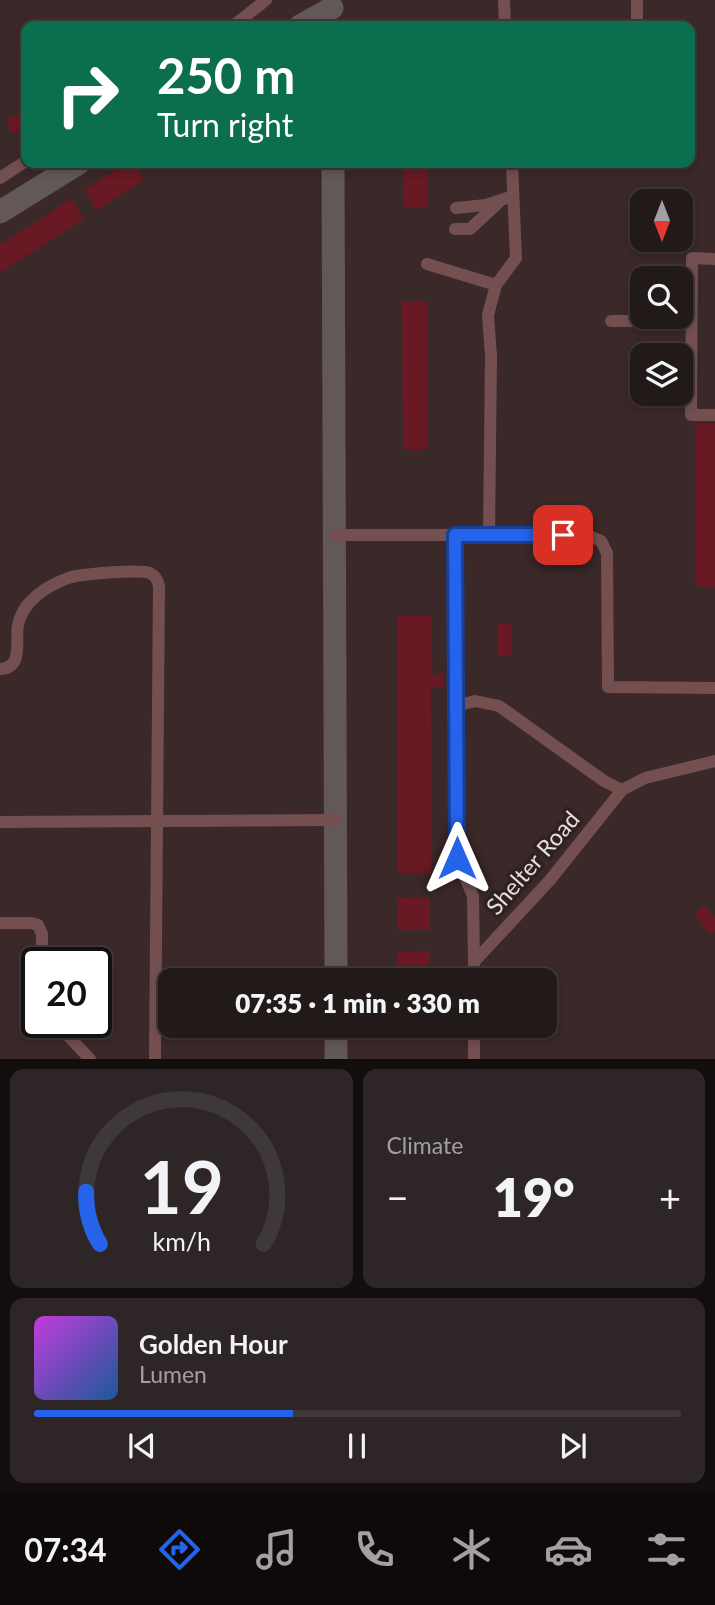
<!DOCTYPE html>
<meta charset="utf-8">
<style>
:root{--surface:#221919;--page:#2e2626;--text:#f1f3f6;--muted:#a2a0a2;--line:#3f3838;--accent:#2563eb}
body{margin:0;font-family:Lato,sans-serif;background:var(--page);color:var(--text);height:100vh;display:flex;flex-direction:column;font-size:26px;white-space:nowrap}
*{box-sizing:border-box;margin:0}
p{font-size:23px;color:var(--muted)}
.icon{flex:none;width:38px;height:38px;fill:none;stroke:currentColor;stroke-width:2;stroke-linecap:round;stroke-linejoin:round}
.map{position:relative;height:1059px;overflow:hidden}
.sheet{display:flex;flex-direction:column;gap:10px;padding:10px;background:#130e0e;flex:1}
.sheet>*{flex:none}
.hud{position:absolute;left:21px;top:21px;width:674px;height:147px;border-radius:14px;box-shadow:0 4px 10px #0003,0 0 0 2px var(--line);background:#0b6e4f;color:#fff;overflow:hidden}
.needle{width:46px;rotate:180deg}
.tools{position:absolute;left:630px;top:189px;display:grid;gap:14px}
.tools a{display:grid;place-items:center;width:63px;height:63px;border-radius:14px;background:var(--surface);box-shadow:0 4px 10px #0003,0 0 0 2px var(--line);font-size:35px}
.speed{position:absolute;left:21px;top:947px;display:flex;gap:14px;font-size:35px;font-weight:700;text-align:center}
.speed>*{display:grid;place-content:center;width:91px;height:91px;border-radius:50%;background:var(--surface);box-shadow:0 4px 10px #0003,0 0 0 2px var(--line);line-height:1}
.speed .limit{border:4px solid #111;border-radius:10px;background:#fff;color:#111}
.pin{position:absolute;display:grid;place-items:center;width:60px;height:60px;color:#fff;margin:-30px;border-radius:14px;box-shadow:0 4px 10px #0006}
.me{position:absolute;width:77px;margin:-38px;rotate:0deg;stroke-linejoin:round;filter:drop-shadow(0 0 5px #0008)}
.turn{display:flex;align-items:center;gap:24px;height:147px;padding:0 21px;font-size:32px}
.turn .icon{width:91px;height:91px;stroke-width:2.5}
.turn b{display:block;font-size:49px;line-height:60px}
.big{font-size:52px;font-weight:800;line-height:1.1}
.sheet .widget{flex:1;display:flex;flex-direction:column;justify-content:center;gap:10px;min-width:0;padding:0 24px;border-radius:14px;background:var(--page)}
.sheet .dial{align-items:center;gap:0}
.dial svg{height:182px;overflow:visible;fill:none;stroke:var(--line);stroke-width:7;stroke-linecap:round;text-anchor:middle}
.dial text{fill:var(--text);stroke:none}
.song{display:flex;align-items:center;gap:21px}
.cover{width:84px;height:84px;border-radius:10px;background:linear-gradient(135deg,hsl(290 70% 55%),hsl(210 70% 35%))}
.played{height:7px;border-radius:4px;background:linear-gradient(90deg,var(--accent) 40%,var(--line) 40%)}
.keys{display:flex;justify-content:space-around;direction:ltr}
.heat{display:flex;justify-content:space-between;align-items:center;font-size:38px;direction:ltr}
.sheet .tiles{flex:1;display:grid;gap:10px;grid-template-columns:1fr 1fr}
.widget:last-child{grid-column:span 2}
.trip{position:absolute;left:158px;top:968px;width:399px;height:70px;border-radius:14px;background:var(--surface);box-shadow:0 4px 10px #0003,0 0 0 2px var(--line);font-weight:800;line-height:70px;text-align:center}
.menu{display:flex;height:112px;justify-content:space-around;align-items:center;background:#0e0a0a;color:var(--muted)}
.menu .icon{width:49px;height:49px}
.menu .selected{color:var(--accent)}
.menu b{font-size:32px;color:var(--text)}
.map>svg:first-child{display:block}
</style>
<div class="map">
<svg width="715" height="1059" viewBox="0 0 715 1059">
<rect width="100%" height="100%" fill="#2d2121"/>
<path fill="#3b2829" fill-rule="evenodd" d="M0,0H715V1059H0ZM26,26H690V163H26ZM642,201H681V240H642ZM642,278H681V317H642ZM642,355H681V394H642ZM37,962H96V1022H37ZM170,980H544V1026H170Z"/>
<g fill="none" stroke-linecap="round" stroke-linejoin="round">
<g stroke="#625858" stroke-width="23">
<path d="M300,26L332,8"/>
<path d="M333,163L336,980"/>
<path d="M0,212L79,163"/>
<path d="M336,1026V1059"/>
</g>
</g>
<g fill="#681923">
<path d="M26,110V127L13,134L6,121Z"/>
<path d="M126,163H133L144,180L97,210L84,190Z"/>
<rect x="403" y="163" width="24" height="44"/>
<path d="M71,199L84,219L0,273V245Z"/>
<path d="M402,301H427V449H403Z"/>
<path d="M695,424H715V587L695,586Z"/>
<path d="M397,616H431V675L443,674V687H431L432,873H398Z"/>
<rect x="498" y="624" width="13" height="32"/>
<path d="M430,897V930H398L397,898Z"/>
<path d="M704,905L715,918V930L710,934L694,914Z"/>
<path d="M430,951V980H398V952Z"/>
</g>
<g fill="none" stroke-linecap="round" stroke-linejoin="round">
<g stroke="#744f50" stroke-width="12">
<path d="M504,0L505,26"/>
<path d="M233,26L266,0"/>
<path d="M637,26V0"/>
<path d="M554,163H577"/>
<path d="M0,178L26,161"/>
<path d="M456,208L486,205L513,196"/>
<path d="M455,229H470L499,202"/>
<path d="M715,259L692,258L691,415H715"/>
<path d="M427,264L496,285"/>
<path d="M611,321H691"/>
<path d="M336,535H587L601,541L607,553L608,687L715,688"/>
<path d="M455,535L457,858L473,896L474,962"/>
<path d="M489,535L491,357L488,315L496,285L516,258L512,163"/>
<path d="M0,669C24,668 15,641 18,625C20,616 25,607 31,601C41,590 55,583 68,578C80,574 140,569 150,573C156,576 158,581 159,586L155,1059"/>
<path d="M456,706L475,701L499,706L604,781L622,790L645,778L715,761"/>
<path d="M0,822L335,820"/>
<path d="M0,923H31L38,925L42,934V962"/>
<path d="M474,980V962L550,880L622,790"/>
<path d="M55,1022L90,1059"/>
<path d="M474,1026V1059"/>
</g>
</g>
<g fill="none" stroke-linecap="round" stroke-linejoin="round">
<g stroke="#184099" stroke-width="18">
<path id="route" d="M457,858L455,535H563"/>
</g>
<use href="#route" stroke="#2563eb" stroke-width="12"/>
</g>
<g text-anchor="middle" stroke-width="7" stroke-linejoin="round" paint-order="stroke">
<g font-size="23" fill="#e7dfde" stroke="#2d2121">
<text transform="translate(533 863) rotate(-49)" y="8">Shelter Road</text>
</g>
</g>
</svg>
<div class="tools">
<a><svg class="needle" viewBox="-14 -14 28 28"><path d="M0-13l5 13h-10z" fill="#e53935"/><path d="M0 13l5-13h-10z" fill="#a2a0a2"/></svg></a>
<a><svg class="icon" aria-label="search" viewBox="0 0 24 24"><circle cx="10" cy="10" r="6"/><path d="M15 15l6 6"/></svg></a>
<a><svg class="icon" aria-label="layers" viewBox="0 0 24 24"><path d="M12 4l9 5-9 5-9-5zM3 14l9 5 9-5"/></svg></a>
</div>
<div class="speed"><div class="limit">20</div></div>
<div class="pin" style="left:563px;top:535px;background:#d93025"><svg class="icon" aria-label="arrive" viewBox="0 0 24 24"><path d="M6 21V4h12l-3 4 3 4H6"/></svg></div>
<svg class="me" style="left:457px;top:858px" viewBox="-20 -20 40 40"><path d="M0-17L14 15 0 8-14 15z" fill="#2563eb" stroke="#fff" stroke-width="4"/></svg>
<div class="trip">07:35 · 1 min · 330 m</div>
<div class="hud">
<div class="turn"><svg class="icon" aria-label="right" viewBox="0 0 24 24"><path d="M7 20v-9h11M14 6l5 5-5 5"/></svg><div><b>250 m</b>Turn right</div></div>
</div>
</div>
<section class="sheet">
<div class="tiles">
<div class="widget dial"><svg viewBox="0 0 100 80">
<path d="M14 69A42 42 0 1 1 86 69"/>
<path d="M14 69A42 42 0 0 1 8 46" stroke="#2563eb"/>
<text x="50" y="56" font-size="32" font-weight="700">19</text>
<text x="50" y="72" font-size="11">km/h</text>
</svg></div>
<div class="widget"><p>Climate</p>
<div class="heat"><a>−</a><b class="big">19°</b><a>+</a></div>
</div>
<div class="widget">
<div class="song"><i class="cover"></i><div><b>Golden Hour</b><p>Lumen</p></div></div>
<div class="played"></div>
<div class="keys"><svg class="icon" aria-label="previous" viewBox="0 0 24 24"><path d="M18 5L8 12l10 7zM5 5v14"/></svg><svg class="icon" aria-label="pause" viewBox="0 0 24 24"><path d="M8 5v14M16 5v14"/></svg><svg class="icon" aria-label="next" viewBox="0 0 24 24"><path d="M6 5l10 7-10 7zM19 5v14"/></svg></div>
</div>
</div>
</section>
<nav class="menu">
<b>07:34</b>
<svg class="icon selected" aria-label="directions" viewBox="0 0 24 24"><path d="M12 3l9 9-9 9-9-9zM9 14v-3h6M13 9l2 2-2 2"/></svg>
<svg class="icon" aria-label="music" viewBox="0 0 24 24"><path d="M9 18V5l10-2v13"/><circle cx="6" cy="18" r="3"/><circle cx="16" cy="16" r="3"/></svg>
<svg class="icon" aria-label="phone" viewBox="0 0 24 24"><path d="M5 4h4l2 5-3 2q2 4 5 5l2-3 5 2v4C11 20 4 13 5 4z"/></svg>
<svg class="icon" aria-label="climate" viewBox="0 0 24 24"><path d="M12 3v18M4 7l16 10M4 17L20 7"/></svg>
<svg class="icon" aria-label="car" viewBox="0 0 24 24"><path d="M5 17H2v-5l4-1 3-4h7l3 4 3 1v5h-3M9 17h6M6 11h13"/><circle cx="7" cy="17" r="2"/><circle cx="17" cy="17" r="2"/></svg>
<svg class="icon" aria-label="filters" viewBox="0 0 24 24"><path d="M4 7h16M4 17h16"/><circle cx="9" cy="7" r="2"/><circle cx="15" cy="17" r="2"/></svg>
</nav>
